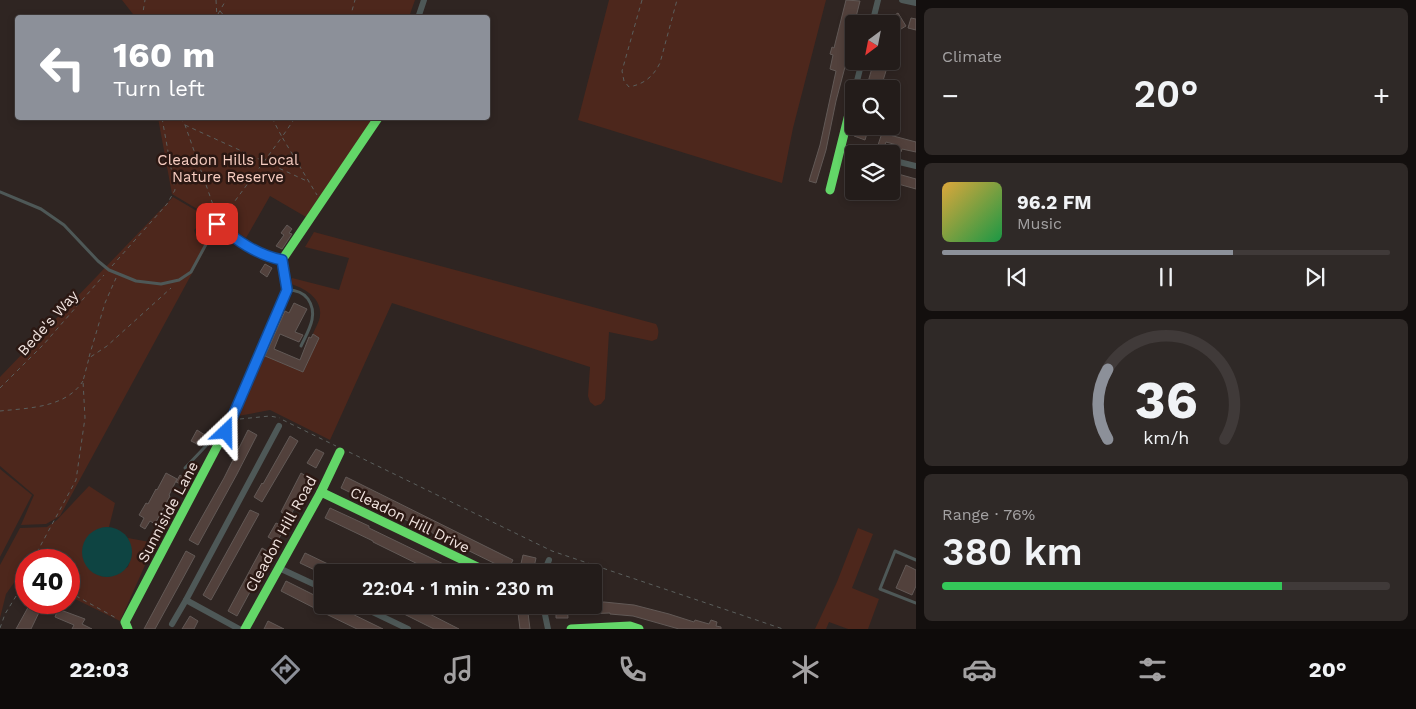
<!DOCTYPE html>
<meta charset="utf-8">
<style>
:root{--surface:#231c1a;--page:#2f2927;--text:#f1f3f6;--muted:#a3a1a2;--line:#403a39;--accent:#8c9099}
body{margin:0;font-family:"Work Sans",sans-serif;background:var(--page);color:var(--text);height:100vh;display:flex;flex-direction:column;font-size:19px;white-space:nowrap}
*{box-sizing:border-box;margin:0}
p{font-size:16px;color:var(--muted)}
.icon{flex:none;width:28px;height:28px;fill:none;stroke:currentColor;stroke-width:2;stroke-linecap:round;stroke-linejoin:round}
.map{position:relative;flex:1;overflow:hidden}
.panel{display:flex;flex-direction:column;gap:8px;padding:8px;background:#130f0e;width:500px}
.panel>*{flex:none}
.guide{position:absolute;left:15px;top:15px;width:475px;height:105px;border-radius:5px;box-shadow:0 2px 8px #0003,0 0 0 1px var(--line);background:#8c9099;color:#fff;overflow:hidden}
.needle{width:32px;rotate:212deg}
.buttons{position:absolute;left:845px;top:15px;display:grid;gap:10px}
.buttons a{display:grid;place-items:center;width:55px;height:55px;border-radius:5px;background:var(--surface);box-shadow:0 2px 8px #0003,0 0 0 1px var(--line);font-size:25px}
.speed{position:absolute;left:15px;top:549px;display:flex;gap:10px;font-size:25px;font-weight:700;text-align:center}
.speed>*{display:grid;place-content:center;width:65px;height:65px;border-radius:50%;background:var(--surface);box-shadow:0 2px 8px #0003,0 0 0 1px var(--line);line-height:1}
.speed .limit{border:8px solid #d22;background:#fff;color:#111}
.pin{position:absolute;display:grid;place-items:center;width:42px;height:42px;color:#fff;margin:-21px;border-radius:10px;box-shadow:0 2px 8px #0006}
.me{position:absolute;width:55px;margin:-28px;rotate:23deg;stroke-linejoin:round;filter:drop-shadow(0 0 4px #0008)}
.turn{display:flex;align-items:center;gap:18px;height:105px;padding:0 15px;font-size:22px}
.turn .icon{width:65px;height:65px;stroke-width:2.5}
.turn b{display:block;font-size:35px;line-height:42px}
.big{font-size:38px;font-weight:600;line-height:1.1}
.panel .card{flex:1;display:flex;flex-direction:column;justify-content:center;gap:8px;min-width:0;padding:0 18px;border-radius:8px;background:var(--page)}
.panel .dial{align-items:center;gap:0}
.dial svg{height:130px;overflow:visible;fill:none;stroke:var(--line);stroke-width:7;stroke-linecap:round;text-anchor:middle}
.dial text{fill:var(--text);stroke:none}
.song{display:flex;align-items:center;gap:15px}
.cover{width:60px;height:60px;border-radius:8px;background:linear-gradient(135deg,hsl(40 70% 55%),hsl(140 70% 35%))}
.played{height:5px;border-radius:2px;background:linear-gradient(90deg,var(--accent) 65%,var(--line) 65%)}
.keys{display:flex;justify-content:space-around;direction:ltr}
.heat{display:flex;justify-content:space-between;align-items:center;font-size:28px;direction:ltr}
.charge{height:8px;border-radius:4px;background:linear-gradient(90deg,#34c759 76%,var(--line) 0)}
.trip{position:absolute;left:314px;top:564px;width:288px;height:50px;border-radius:5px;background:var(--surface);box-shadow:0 2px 8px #0003,0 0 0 1px var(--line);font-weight:600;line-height:50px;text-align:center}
.tabs{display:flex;height:80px;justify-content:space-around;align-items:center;background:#0e0b0a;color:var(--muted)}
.tabs .icon{width:35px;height:35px}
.tabs .active{color:var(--accent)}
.tabs b{font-size:22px;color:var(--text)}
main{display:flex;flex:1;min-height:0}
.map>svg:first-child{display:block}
</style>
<main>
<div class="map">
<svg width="916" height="629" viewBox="0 0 916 629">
<rect width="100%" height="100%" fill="#2f2522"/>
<g fill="#4d271c">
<path d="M122,0H415L409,17L136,18Z"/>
<path d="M609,0H826L793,128L782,183L578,120Z"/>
<path d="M158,118H373L306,217L270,196L246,238L172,194Z"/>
<path d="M173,197L207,217L194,230L197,238L209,242L60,516L46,524L21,525L34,495L0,466V377Z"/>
<path d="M314,232L656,324C659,329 659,333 657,339L652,341L609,332L605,399L601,404L595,406L590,402L588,396L590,367L392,303L330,440L270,410L238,416L263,355L303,372L319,338L313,334C315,328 320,321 320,315C322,298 304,288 291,284L292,278L339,290L349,258L305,247Z"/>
<path d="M0,469L32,495L0,557Z"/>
<path d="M89,486L115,503L109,527L102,528L100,576L109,577L128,567L132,554L128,538L155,543L120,621L69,596V560H26V576L18,577L6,594L0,618V565L20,528L47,527L57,520Z"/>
<path d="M858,528L873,534L852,588L879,599L868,629H848L829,622L826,629H815L837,582Z"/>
</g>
<circle fill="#0e4442" cx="107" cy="552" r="25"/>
<g fill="#52413c" stroke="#625956">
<path d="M846,0L860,1L856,17L860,18L858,24H854V31H851L849,42L852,43L851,49L850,48L836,101L826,150L816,183L809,181L820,145L836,71L830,69L833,55L830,54L832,47L834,48Z"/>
<path d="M898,13L906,26L891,35V24H880Z"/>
<path d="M911,18L916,19V30L908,28Z"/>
<path d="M874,61H889L882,84L879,83L878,89H866Z"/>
<path d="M856,127L868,130L865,140L854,136Z"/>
<path d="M882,133L916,142V152L902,149L901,152L896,150L897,145L886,142L884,147L878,145Z"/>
<path d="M849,161L854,163V174L846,172Z"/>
<path d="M891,172L916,179V189L891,182Z"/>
<path d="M287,225L292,229L289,233L292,234L282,249L276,246L284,235L281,233Z"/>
<path d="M265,264L272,268L267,277L260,272Z"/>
<path d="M294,303L307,309L295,332L303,335L299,342L280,334L274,349L300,360L309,337L311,338L313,334L319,338L303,372L265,356L285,311L289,313Z"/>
<path d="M197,430L208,437L201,446L191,441Z"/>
<path d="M248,430L257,435L237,474L198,545L189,540L224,478Z"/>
<path d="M290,436L298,441L262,502L254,497L262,483L263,484Z"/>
<path d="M316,449L324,453L316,468L307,463Z"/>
<path d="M166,473L177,479L169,495L170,496L155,524L150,521L145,529L140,526L144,518L139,515L146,503L148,504L156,489L157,490Z"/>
<path d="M301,473L309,478L290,517L281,512Z"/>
<path d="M180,475L186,479L183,485L176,482Z"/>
<path d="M346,477L513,560L508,570L341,488Z"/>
<path d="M330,508L369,526V528L460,572H434L373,542V541L325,518Z"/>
<path d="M250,510L259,514L211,600L203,595Z"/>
<path d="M276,523L285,527L277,542L268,537Z"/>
<path d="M262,548L271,553L237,616L228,611Z"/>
<path d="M186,551L195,556L182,580L155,629H144Z"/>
<path d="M305,553L328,564L346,572H319L300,563Z"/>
<path d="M523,555L536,558L533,572H519Z"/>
<path d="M906,565L916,570V586L912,595L896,588Z"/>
<path d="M561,566L579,570V572H560Z"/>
<path d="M286,581L322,599V605H334L383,629H357L324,613L281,591Z"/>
<path d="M31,602H44L31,629H16Z"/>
<path d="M604,602L634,605L669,614L694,622L695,620L709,624L711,620L717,622L716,626L721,627V629H679L633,616L610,614V613L583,614L582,605H592V603Z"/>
<path d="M386,605H412L459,629H434Z"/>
<path d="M517,605H527L530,629H520Z"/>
<path d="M556,605H567L568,618H556Z"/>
<path d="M58,609L85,619L82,624L92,629H72L74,625L55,617Z"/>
<path d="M190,616L198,621L194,629H182Z"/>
<path d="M268,621L284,629H264Z"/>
</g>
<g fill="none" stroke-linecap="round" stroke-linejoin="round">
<g stroke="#5b5f5d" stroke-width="1" stroke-dasharray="4 4" stroke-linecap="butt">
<path d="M216,0L217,18"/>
<path d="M642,0L622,71L624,81L629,87C644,84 653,77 660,63L677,0"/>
<path d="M220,11L226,18"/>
<path d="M218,14L226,0"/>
<path d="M144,18L143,12L145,0"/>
<path d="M350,18L355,0"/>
<path d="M180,118L185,125L218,219"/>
<path d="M272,118L282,137L295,118"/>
<path d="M363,118L367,120"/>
<path d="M185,125L309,182"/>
<path d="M221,220L282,137L317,195"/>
<path d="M112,266L167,204L175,190L162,118"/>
<path d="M89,357L105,303L116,278"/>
<path d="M0,388L44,344L104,275"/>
<path d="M0,411C28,408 66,408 83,381"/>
<path d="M240,419L270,416L280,418"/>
<path d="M283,420L336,446"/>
<path d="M349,452L552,551L783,629"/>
<path d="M35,560L36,554L76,480L85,418L83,381L89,358L107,346L171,288"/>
<path d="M69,592L116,618"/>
<path d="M0,628L5,614L26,580"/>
</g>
<g stroke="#4e5857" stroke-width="3">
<path d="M0,192L41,209L64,225L98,261L109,270L136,281L161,284L179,280L191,272L217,224L226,232"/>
<path d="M287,290C295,290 303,292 308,299C319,315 308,331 301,346"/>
<path d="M185,468L222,429"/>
<path d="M916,560L895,551L880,589L916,603"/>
</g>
<g stroke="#4e5857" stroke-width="6">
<path d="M902,0L916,3"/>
<path d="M418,18L424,0"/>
<path d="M872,24L878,0"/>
<path d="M855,89L862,61"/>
<path d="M841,147L867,154"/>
<path d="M891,160L916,166"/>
<path d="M227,232L267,257L282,260"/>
<path d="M279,568L322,588"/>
<path d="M544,572L549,560"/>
<path d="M358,605L408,629"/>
<path d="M543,605L548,629"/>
<path d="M172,624L186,600"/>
<path d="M239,629L186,600L279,426"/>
</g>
<g stroke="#63d668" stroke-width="9">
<path d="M830,190L854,94"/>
<path d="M321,492L488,572"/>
<path d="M128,629L125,622L231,420L287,290L282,260L378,118"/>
<path d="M245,629L321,492L340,452"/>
<path d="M571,629L630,626L639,629"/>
</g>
</g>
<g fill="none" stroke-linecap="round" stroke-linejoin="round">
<g stroke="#114b97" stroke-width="12">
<path id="route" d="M217,224C236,240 257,255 282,260L287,290L226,432"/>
</g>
<use href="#route" stroke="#1a73e8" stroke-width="9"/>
</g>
<g text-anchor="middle" stroke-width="5" stroke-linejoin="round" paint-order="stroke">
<g font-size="15" fill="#f7cdc1" stroke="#2b1813">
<text x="228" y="165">Cleadon Hills Local<tspan x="228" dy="17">Nature Reserve</tspan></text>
</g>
<g font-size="15" fill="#f1e3df" stroke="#2b1813">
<text transform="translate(48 323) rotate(-48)" y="5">Bede's Way</text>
<text transform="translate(168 512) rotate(-62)" y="5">Sunniside Lane</text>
<text transform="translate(410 520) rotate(26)" y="5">Cleadon Hill Drive</text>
<text transform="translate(281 534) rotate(-61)" y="5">Cleadon Hill Road</text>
</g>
</g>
</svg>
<div class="buttons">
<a><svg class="needle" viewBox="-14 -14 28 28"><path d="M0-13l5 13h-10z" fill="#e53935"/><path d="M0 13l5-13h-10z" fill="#a3a1a2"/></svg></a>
<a><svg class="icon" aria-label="search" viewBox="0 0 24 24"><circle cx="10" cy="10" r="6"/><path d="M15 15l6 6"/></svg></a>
<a><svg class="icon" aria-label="layers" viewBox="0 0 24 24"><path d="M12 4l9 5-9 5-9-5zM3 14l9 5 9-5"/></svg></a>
</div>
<div class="speed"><div class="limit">40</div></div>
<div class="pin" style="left:217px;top:224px;background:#d93025"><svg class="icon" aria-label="arrive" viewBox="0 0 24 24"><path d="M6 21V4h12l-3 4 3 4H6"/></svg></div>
<svg class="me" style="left:226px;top:432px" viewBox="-20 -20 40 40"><path d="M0-17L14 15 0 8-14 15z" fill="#1a73e8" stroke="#fff" stroke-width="4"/></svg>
<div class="trip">22:04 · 1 min · 230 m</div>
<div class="guide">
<div class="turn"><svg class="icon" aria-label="left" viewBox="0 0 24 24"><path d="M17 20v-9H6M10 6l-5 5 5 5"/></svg><div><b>160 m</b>Turn left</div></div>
</div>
</div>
<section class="panel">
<div class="card"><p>Climate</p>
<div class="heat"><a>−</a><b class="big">20°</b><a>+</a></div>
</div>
<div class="card">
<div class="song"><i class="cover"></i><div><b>96.2 FM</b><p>Music</p></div></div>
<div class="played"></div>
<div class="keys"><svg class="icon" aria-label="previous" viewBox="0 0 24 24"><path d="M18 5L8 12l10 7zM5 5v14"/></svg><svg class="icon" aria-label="pause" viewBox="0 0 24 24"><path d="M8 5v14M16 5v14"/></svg><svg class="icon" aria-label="next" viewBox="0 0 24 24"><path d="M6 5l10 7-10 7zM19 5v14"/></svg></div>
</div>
<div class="card dial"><svg viewBox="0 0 100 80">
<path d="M14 69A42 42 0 1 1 86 69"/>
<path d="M14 69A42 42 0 0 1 14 26" stroke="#8c9099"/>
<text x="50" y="56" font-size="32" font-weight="700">36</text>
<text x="50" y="72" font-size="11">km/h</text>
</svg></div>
<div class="card"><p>Range · 76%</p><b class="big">380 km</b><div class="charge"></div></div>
</section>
</main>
<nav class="tabs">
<b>22:03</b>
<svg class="icon active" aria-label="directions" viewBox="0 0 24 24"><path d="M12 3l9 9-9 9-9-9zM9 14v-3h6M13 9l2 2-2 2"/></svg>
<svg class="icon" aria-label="music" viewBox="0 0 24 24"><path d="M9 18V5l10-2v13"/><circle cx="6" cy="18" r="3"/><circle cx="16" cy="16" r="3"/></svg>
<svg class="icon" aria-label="phone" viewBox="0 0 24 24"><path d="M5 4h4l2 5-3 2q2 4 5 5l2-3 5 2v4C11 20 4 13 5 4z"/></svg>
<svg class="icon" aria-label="climate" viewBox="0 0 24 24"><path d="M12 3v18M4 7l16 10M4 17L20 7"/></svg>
<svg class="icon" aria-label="car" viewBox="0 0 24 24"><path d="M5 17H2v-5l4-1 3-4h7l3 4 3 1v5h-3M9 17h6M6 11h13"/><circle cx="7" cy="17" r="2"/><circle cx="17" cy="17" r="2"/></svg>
<svg class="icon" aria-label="filters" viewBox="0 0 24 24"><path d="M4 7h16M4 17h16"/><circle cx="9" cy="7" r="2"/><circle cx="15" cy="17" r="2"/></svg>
<b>20°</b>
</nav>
